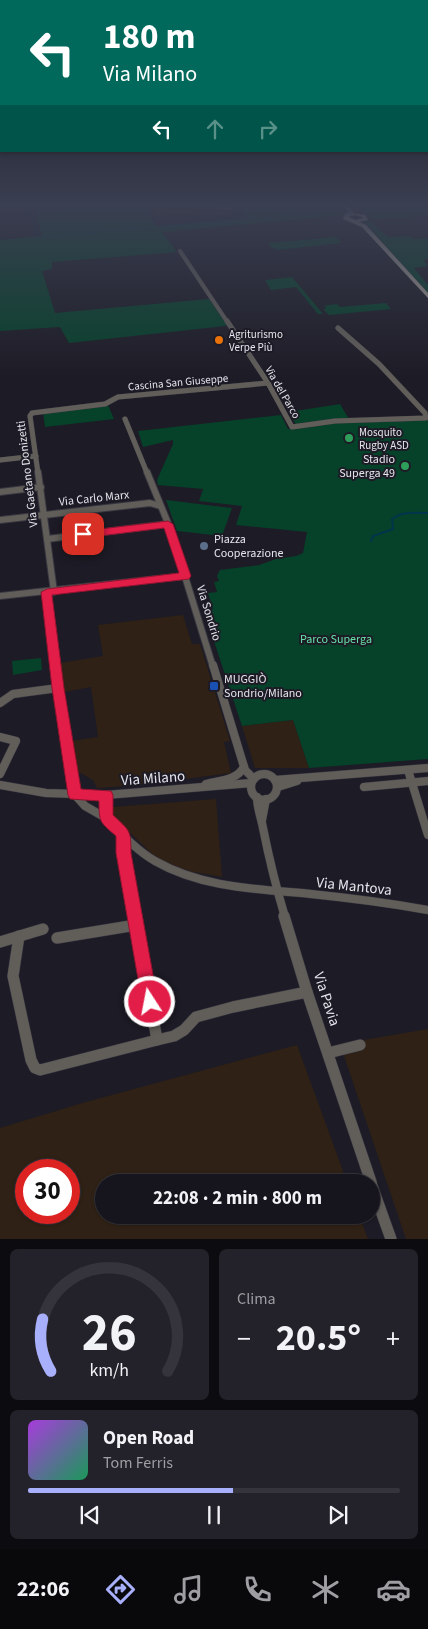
<!DOCTYPE html>
<html lang="it">
<meta charset="utf-8">
<style>
:root{--surface:#16141c;--page:#232129;--text:#f1f3f6;--muted:#9e9ea3;--line:#35333b;--accent:#a8b0fc}
body{margin:0;font-family:"Source Sans 3",sans-serif;background:var(--page);color:var(--text);height:100vh;display:flex;flex-direction:column;font-size:19px;white-space:nowrap}
*{box-sizing:border-box;margin:0}
p{font-size:16px;color:var(--muted)}
.icon{flex:none;width:28px;height:28px;fill:none;stroke:currentColor;stroke-width:2;stroke-linecap:round;stroke-linejoin:round}
.map{position:relative;height:1239px;overflow:hidden}
.details{display:flex;flex-direction:column;gap:10px;padding:10px;background:#0c0b0f;flex:1}
.details>*{flex:none}
.top-card{position:absolute;left:0px;top:0px;width:429px;height:152px;box-shadow:0 1px 4px #0004,0 0 0 1px var(--line);background:#00695c;color:#fff;overflow:hidden}
.speed{position:absolute;left:15px;top:1159px;display:flex;gap:10px;font-size:25px;font-weight:700;text-align:center}
.speed>*{display:grid;place-content:center;width:65px;height:65px;border-radius:50%;background:var(--surface);box-shadow:0 1px 4px #0004,0 0 0 1px var(--line);line-height:1}
.speed .limit{border:8px solid #d22;background:#fff;color:#111}
.pin{position:absolute;display:grid;place-items:center;width:42px;height:42px;color:#fff;margin:-21px;border-radius:10px;box-shadow:0 2px 8px #0006}
.me{position:absolute;width:55px;margin:-28px;rotate:349deg;stroke-linejoin:round;filter:drop-shadow(0 0 4px #0008)}
.turn{display:flex;align-items:center;gap:18px;height:105px;padding:0 20px;font-size:22px}
.turn .icon{width:65px;height:65px;stroke-width:2.5}
.turn b{display:block;font-size:35px;line-height:42px}
.lanes{display:flex;align-items:center;height:48px;padding:0 20px;background:#0003;justify-content:center;gap:25px;direction:ltr}
.lanes .off{opacity:.35}
.big{font-size:38px;font-weight:700;line-height:1.1}
.details .tile{flex:1;display:flex;flex-direction:column;justify-content:center;gap:8px;min-width:0;padding:0 18px;border-radius:8px;background:var(--page)}
.details .dial{align-items:center;gap:0}
.dial svg{height:130px;overflow:visible;fill:none;stroke:var(--line);stroke-width:7;stroke-linecap:round;text-anchor:middle}
.dial text{fill:var(--text);stroke:none}
.song{display:flex;align-items:center;gap:15px}
.cover{width:60px;height:60px;border-radius:8px;background:linear-gradient(135deg,hsl(280 70% 55%),hsl(150 70% 35%))}
.played{height:5px;border-radius:2px;background:linear-gradient(90deg,var(--accent) 55%,var(--line) 55%)}
.keys{display:flex;justify-content:space-around;direction:ltr}
.heat{display:flex;justify-content:space-between;align-items:center;font-size:28px;direction:ltr}
.details .tiles{flex:1;display:grid;gap:10px;grid-template-columns:1fr 1fr}
.tile:last-child{grid-column:span 2}
.trip{position:absolute;left:95px;top:1174px;width:285px;height:50px;border-radius:25px;background:var(--surface);box-shadow:0 1px 4px #0004,0 0 0 1px var(--line);font-weight:700;line-height:50px;text-align:center}
.menu{display:flex;height:80px;justify-content:space-around;align-items:center;background:#09080b;color:var(--muted)}
.menu .icon{width:35px;height:35px}
.menu .selected{color:var(--accent)}
.menu b{font-size:22px;color:var(--text)}
.map>svg:first-child{display:block}
</style>
<div class="map">
<svg width="428" height="1239" viewBox="0 0 428 1239">
<rect width="100%" height="100%" fill="#1d1b25"/>
<g fill="#2f2115" fill-rule="evenodd">
<path d="M150,206H214L216,211L156,216Z"/>
<path d="M183,615L192,644H200L230,741L224,742L231,773L140,785L97,788L93,780L75,770L71,741L98,737L91,687L64,692L60,663L103,656L98,625Z"/>
<path d="M293,720L309,768H255L242,726Z"/>
<path d="M216,799L222,877L189,871L165,862L151,853L110,813L113,807Z"/>
<path d="M428,1029V1239H406L340,1044Z"/>
<path d="M297,1045L347,1182H104V1215H359L368,1239H0V1128L86,1102ZM26,1170H69V1212H26Z"/>
</g>
<g fill="#06412a">
<path d="M94,206H144L156,226L247,218L238,207L296,206L300,210L343,207L347,212L344,215L162,232L177,252L52,262V269L42,271L55,313L209,299L227,325L225,326L69,343L60,327L0,331V240L42,236L35,210Z"/>
<path d="M427,206L428,216L373,219L359,209Z"/>
<path d="M365,222H371L388,237L410,236L414,239L428,238V259L423,260L428,266L414,268L428,285V294Z"/>
<path d="M336,237L341,243L278,250L271,247L269,243Z"/>
<path d="M292,277L323,314H318L296,287L271,290L265,280Z"/>
<path d="M386,303L391,309L329,315L323,309H326L325,306H321L337,304L340,307Z"/>
<path d="M340,404L349,419L296,425L289,412Z"/>
<path d="M108,405L114,419L45,427L43,412Z"/>
<path d="M281,415L288,429L335,423L428,420V759L309,768L293,720L242,726L205,614L206,610L213,609L208,593L217,592L214,582L219,581L217,576L220,570L259,565L276,559L296,556L303,553L307,532L236,525L242,506L199,501L203,489L158,485L157,480L173,444V440L143,447L138,431Z"/>
<path d="M166,500L232,508L222,536L177,531Z"/>
<path d="M41,658L42,670L13,675L12,661Z"/>
</g>
<g fill="none" stroke-linecap="round" stroke-linejoin="round">
<g stroke="#00364c" stroke-width="1">
<path d="M29,206L38,236L42,237L346,210"/>
<path d="M362,210L420,207"/>
</g>
<path stroke="#00364c" stroke-width="2" d="M371,541L373,536L393,529L392,519C403,511 415,513 428,513"/>
<g stroke="#393741" stroke-width="4.5">
<g id="minor-far4">
<path d="M217,206L220,208H232V206"/>
<path d="M180,251L228,323"/>
</g>
</g>
<g stroke="#393741" stroke-width="5.5">
<g id="minor-far3">
<path d="M227,321L268,383L292,427L335,421L426,418L425,413L379,364L338,328"/>
<path d="M125,419L147,473"/>
<path d="M0,460L36,456"/>
<path d="M38,473L30,416L32,413L105,404L118,397L268,383"/>
</g>
</g>
<g stroke="#393741" stroke-width="8">
<g id="minor-far2">
<path d="M38,472L54,592"/>
<path d="M147,472L170,528L213,667"/>
<path d="M0,492L41,487"/>
<path d="M0,520L150,503L160,506"/>
<path d="M47,539L168,524"/>
<path d="M47,592L56,667"/>
<path d="M0,596L185,576"/>
</g>
</g>
<g stroke="#393741" stroke-width="9">
<g id="minor-far1">
<path d="M55,665L75,795L85,806L106,818"/>
<path d="M213,665L245,770L254,779"/>
<path d="M0,703L13,694L58,688"/>
<path d="M0,737L16,741L0,774"/>
<path d="M408,770L428,835"/>
<circle cx="264" cy="787" r="13"/>
<path d="M275,780L428,768"/>
<path d="M206,784C220,780 236,781 244,767"/>
<path d="M0,785L46,793L106,795L251,783"/>
<path d="M278,787L297,781"/>
<path d="M364,787L428,781"/>
<path d="M106,795V818C121,833 136,850 155,861C202,888 258,889 311,894C350,898 389,903 428,910"/>
<path d="M257,797C257,808 261,817 263,828C269,858 276,887 285,917"/>
<path d="M262,820L266,799"/>
<path d="M124,834V853L135,917"/>
</g>
</g>
<g stroke="#393741" stroke-width="12">
<g id="minor">
<path d="M284,916L307,992L371,1182"/>
<path d="M19,936L13,976L31,1060L35,1068L40,1070L157,1040L135,916"/>
<path d="M57,938L136,925"/>
<path d="M0,942L43,929"/>
<path d="M157,1040L174,1036L184,1030L196,1017L233,1007L307,992"/>
<path d="M328,1053L360,1045"/>
<path d="M371,1183L391,1239"/>
</g>
</g>
<g stroke="#393741" stroke-width="1">
<path id="major" d="M343,206H347L353,211V213L366,215L368,220L359,222L366,225L428,293V298L362,227L343,219L345,214L349,212ZM355,215L362,217L363,218L356,220L348,217Z"/>
</g>
<use href="#minor-far4" stroke="#615e59" stroke-width="4"/>
<use href="#minor-far3" stroke="#615e59" stroke-width="5"/>
<use href="#minor-far2" stroke="#615e59" stroke-width="6"/>
<use href="#minor-far1" stroke="#615e59" stroke-width="8"/>
<use href="#minor" stroke="#615e59" stroke-width="11"/>
<use href="#major" fill="#a59f95" fill-rule="evenodd"/>
</g>
<linearGradient id="sky" x2="0" y2="1"><stop stop-color="#100f14"/><stop offset="0.54" stop-color="#3a3f51"/><stop offset="1" stop-color="#3a3f51" stop-opacity="0"/></linearGradient>
<rect width="428" height="379" fill="url(#sky)"/>
<path fill="#e11d48" stroke="#92132f" d="M168,521L173,524L191,576L189,579L52,595L64,688L81,789L111,791L113,795V815C130,831 131,830 131,853L158,1002L156,1008L150,1010L144,1008L142,1002L116,853V836C100,822 99,823 99,801L70,799L68,795L52,688L41,592L47,589L179,573L164,528L83,538L78,534L83,531Z"/>
<circle fill="#e8710a" stroke="#1d1b25" stroke-width="2" cx="219" cy="340" r="5"/>
<g fill="#2e9e5b" stroke="#1d1b25" stroke-width="2">
<circle cx="349" cy="438" r="5"/>
<circle cx="405" cy="466" r="5"/>
</g>
<circle fill="#5c6f8a" stroke="#1d1b25" stroke-width="2" cx="204" cy="546" r="5"/>
<rect fill="#1a4fb4" stroke="#1d1b25" stroke-width="2" x="209" y="681" width="10" height="10" rx="2.5"/>
<g text-anchor="middle" stroke-width="4" stroke-linejoin="round" paint-order="stroke">
<g font-size="11" fill="#e6e5ec" stroke="#1d1b25" text-anchor="start">
<text x="229" y="338">Agriturismo<tspan x="229" dy="13">Verpe Più</tspan></text>
<text x="359" y="436">Mosquito<tspan x="359" dy="13">Rugby ASD</tspan></text>
</g>
<g font-size="11" fill="#e6e5ec" stroke="#1d1b25">
<text transform="translate(178 382) rotate(-5)" y="4">Cascina San Giuseppe</text>
<text transform="translate(283 392) rotate(60)" y="4">Via del Parco</text>
</g>
<g font-size="12" fill="#e6e5ec" stroke="#1d1b25" text-anchor="start">
<text x="395" y="463" text-anchor="end">Stadio<tspan x="395" dy="14">Superga 49</tspan></text>
<text x="214" y="543">Piazza<tspan x="214" dy="14">Cooperazione</tspan></text>
<text x="224" y="683">MUGGIÒ<tspan x="224" dy="14">Sondrio/Milano</tspan></text>
</g>
<g font-size="12" fill="#e6e5ec" stroke="#1d1b25">
<text transform="translate(27 474) rotate(-97)" y="4">Via Gaetano Donizetti</text>
<text transform="translate(94 498) rotate(-6)" y="4">Via Carlo Marx</text>
<text transform="translate(209 613) rotate(73)" y="4">Via Sondrio</text>
</g>
<g font-size="12" fill="#67e1a8" stroke="#1d1b25">
<text x="336" y="643">Parco Superga</text>
</g>
<g font-size="15" fill="#e6e5ec" stroke="#1d1b25">
<text transform="translate(153 778) rotate(-4)" y="5">Via Milano</text>
<text transform="translate(354 886) rotate(6)" y="5">Via Mantova</text>
<text transform="translate(327 999) rotate(72)" y="5">Via Pavia</text>
</g>
</g>
</svg>
<div class="speed"><div class="limit">30</div></div>
<div class="pin" style="left:83px;top:534px;background:#d93025"><svg class="icon" aria-label="arrive" viewBox="0 0 24 24"><path d="M6 21V4h12l-3 4 3 4H6"/></svg></div>
<svg class="me" style="left:150px;top:1002px" viewBox="-20 -20 40 40"><circle r="17" fill="#e11d48" stroke="#fff" stroke-width="3"/><path d="M0-11L8 9 0 5-8 9z" fill="#fff"/></svg>
<div class="trip">22:08 · 2 min · 800 m</div>
<div class="top-card">
<div class="turn"><svg class="icon" aria-label="left" viewBox="0 0 24 24"><path d="M17 20v-9H6M10 6l-5 5 5 5"/></svg><div><b>180 m</b>Via Milano</div></div>
<div class="lanes"><svg class="icon" aria-label="left" viewBox="0 0 24 24"><path d="M17 20v-9H6M10 6l-5 5 5 5"/></svg><svg class="icon off" aria-label="ahead" viewBox="0 0 24 24"><path d="M12 20V5M6 11l6-6 6 6"/></svg><svg class="icon off" aria-label="right" viewBox="0 0 24 24"><path d="M7 20v-9h11M14 6l5 5-5 5"/></svg></div>
</div>
</div>
<section class="details">
<div class="tiles">
<div class="tile dial"><svg viewBox="0 0 100 80">
<path d="M14 69A42 42 0 1 1 86 69"/>
<path d="M14 69A42 42 0 0 1 9 37" stroke="#a8b0fc"/>
<text x="50" y="56" font-size="32" font-weight="700">26</text>
<text x="50" y="72" font-size="11">km/h</text>
</svg></div>
<div class="tile"><p>Clima</p>
<div class="heat"><a>−</a><b class="big">20.5°</b><a>+</a></div>
</div>
<div class="tile">
<div class="song"><i class="cover"></i><div><b>Open Road</b><p>Tom Ferris</p></div></div>
<div class="played"></div>
<div class="keys"><svg class="icon" aria-label="previous" viewBox="0 0 24 24"><path d="M18 5L8 12l10 7zM5 5v14"/></svg><svg class="icon" aria-label="pause" viewBox="0 0 24 24"><path d="M8 5v14M16 5v14"/></svg><svg class="icon" aria-label="next" viewBox="0 0 24 24"><path d="M6 5l10 7-10 7zM19 5v14"/></svg></div>
</div>
</div>
</section>
<nav class="menu">
<b>22:06</b>
<svg class="icon selected" aria-label="directions" viewBox="0 0 24 24"><path d="M12 3l9 9-9 9-9-9zM9 14v-3h6M13 9l2 2-2 2"/></svg>
<svg class="icon" aria-label="music" viewBox="0 0 24 24"><path d="M9 18V5l10-2v13"/><circle cx="6" cy="18" r="3"/><circle cx="16" cy="16" r="3"/></svg>
<svg class="icon" aria-label="phone" viewBox="0 0 24 24"><path d="M5 4h4l2 5-3 2q2 4 5 5l2-3 5 2v4C11 20 4 13 5 4z"/></svg>
<svg class="icon" aria-label="climate" viewBox="0 0 24 24"><path d="M12 3v18M4 7l16 10M4 17L20 7"/></svg>
<svg class="icon" aria-label="car" viewBox="0 0 24 24"><path d="M5 17H2v-5l4-1 3-4h7l3 4 3 1v5h-3M9 17h6M6 11h13"/><circle cx="7" cy="17" r="2"/><circle cx="17" cy="17" r="2"/></svg>
</nav>
